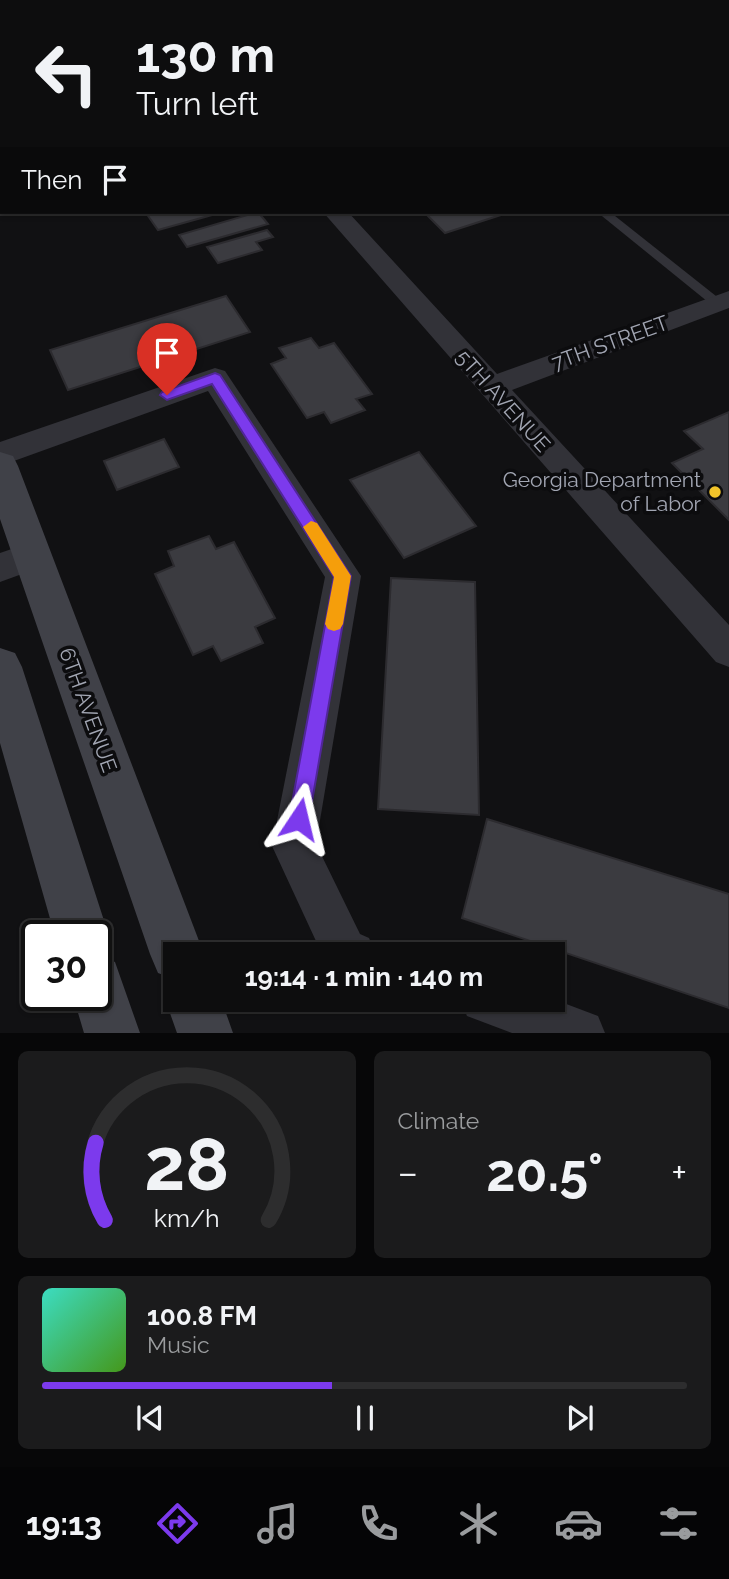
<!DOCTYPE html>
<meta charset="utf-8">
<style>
:root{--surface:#0d0d0e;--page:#1b1b1c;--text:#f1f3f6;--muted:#9a9c9e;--line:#2d2d2e;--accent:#7c3aed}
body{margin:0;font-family:Raleway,sans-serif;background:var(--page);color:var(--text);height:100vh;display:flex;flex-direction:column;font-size:26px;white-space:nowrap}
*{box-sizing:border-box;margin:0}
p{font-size:23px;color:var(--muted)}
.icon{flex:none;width:38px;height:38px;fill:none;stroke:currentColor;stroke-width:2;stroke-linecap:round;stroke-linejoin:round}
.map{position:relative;height:1033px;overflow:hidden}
.side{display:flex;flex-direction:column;gap:18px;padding:18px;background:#070708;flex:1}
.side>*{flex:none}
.guide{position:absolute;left:0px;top:0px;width:730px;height:214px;box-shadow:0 2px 5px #0004,0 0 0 2px var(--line);background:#0d0d0e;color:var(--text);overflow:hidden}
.speed{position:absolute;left:21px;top:920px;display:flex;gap:14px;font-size:35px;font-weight:700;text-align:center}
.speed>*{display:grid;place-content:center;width:91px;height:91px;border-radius:50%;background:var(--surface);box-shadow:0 2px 5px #0004,0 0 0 2px var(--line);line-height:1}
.speed .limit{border:4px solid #111;border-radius:10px;background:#fff;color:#111}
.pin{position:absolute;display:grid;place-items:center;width:60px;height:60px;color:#fff;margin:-72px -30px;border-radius:50% 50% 50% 0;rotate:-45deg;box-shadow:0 0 7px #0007}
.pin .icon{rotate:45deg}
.me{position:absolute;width:77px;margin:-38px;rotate:10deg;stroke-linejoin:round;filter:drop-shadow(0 0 5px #0008)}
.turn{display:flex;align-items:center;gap:24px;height:147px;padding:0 21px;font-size:32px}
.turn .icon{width:91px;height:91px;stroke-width:2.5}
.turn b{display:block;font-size:49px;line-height:60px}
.then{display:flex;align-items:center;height:66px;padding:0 21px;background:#0003;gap:14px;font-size:26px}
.big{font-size:52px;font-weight:700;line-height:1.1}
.side .tile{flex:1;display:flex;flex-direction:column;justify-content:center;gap:10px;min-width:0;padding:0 24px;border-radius:10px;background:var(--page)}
.side .dial{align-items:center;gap:0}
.dial svg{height:182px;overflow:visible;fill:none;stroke:var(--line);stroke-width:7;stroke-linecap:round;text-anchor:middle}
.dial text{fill:var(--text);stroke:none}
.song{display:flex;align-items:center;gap:21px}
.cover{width:84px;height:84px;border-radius:10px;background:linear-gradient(135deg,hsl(170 70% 55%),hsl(100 70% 35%))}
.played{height:7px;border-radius:4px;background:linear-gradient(90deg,var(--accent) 45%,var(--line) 45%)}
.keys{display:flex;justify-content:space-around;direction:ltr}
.heat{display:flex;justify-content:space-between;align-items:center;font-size:38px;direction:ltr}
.side .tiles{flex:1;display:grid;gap:18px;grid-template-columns:1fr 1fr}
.tile:last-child{grid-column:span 2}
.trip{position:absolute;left:163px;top:942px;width:402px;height:70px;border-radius:0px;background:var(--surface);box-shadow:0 2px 5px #0004,0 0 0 2px var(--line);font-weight:700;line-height:70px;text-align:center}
.menu{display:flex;height:112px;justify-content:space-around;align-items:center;background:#050506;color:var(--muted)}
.menu .icon{width:49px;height:49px}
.menu .selected{color:var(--accent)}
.menu b{font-size:32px;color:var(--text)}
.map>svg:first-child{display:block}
</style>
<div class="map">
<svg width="729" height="1033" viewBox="0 0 729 1033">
<rect width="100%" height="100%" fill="#111113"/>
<g fill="#3b3b40" stroke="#2c2b2f" stroke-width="2">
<path d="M151,212H223L158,230L146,213Z"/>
<path d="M258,212L268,224L187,247L179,235Z"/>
<path d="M424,212H502L504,214L445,233Z"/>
<path d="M267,230L273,237L256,242L262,250L218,263L207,247Z"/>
<path d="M226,296L250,332L68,390L50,350Z"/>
<path d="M311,338L319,348L334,343L372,394L356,399L365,410L331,423L324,412L307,418L271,364L286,358L279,348Z"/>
<path d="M729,412V520L672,463L703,449L684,431Z"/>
<path d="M164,439L179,467L117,490L104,461Z"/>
<path d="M419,452L476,526L404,558L350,480Z"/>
<path d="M209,536L216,549L234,542L275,618L255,627L263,643L221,661L213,646L193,655L155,574L174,566L168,551Z"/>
<path d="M391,578L475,582L479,815L378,809Z"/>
<path d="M487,819L729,894V1008L462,918Z"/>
</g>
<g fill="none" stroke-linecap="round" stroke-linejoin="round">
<g fill="#323238" fill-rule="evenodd">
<path d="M11,0H19L20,2H12Z"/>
<path d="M159,0H174L157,2Z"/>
<path d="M602,0H615L600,2Z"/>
<path d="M597,212H610L721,300V306H713Z"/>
</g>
<g fill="#323238" fill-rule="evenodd">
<path d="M138,0H156L157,2H139Z"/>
<path d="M323,212H348L497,374L729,291V308L512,390L729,625V667L716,662Z"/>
<path d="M215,368L225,371L361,576L316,844L360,934L369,938L376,954H322L272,846L325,577L208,391L0,466V442Z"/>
<path d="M32,542L44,546L49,556L44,566L0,582V553Z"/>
<path d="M460,999H553L598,1016L605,1033H512L467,1016Z"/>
</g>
<g fill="#404148" fill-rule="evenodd">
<path d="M469,0H496L468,2Z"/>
<rect x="0" y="103" width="2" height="14"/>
<path d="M0,452L13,456L18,466L204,954H175V999H221L233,1033H177L165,999L174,979L158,973L150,954L0,519Z"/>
<path d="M0,648L15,653L22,667L109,936L100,955L115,962L140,1033H84L73,996H96V936H55L0,743Z"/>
</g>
<g fill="#4e4f57" fill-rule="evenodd">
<path d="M453,0H475L476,2H454Z"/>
<path d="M486,0H508L509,2H487Z"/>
<rect x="728" y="148" width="1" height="17"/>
<rect x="728" y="178" width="1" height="16"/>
</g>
<path stroke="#494a51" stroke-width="3.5" stroke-dasharray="5 4.5" stroke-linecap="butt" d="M478,2L486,0"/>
</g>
<path fill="#7c3aed" stroke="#51269a" stroke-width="2" d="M215,373L220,375L351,576L309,819L306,826L299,829L292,826L289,819L334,577L212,384L167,400L160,395L162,392Z"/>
<path fill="#f59e0b" d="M311,521L317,523L351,576L343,624L340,629L334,631L328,629L325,624L334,577L303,527Z"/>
<circle fill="#f2c42a" stroke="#0c0c0e" stroke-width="2.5" cx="715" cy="492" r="7"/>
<g text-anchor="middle" stroke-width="7" stroke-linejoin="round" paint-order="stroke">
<g font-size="21" fill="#a2a6b3" stroke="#0c0c0e">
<text transform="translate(610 343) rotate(-20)" y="7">7TH STREET</text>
<text transform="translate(503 401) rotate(48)" y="7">5TH AVENUE</text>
<text transform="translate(88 710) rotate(70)" y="7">6TH AVENUE</text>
</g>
<g font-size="21" fill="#a2a6b3" stroke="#0c0c0e" text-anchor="end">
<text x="701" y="487">Georgia Department<tspan x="701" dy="24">of Labor</tspan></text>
</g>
</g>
</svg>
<div class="speed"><div class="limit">30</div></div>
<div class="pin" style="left:167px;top:395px;background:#d93025"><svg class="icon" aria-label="arrive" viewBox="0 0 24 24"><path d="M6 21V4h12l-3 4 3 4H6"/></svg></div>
<svg class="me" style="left:299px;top:819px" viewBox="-20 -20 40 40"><path d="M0-17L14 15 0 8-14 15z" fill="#7c3aed" stroke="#fff" stroke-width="4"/></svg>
<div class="trip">19:14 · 1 min · 140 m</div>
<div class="guide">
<div class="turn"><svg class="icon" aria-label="left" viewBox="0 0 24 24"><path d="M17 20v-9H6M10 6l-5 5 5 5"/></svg><div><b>130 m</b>Turn left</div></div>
<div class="then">Then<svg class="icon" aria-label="arrive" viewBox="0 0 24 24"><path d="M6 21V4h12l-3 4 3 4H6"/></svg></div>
</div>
</div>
<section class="side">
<div class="tiles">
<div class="tile dial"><svg viewBox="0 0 100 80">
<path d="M14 69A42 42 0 1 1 86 69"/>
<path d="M14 69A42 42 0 0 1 10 35" stroke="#7c3aed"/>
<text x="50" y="56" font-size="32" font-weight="700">28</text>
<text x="50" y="72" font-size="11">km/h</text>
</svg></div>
<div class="tile"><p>Climate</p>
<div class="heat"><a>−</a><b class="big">20.5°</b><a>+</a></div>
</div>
<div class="tile">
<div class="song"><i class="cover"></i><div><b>100.8 FM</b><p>Music</p></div></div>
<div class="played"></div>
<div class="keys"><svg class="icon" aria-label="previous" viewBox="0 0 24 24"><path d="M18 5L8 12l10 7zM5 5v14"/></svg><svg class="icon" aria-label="pause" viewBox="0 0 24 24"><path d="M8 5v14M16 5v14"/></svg><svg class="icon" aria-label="next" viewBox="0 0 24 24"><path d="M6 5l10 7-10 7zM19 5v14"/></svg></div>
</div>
</div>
</section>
<nav class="menu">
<b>19:13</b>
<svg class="icon selected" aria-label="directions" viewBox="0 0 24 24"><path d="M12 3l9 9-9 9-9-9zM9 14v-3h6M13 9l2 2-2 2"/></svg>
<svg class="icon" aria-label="music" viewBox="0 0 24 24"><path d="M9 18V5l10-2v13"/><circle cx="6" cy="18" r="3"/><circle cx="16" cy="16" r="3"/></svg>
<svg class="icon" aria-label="phone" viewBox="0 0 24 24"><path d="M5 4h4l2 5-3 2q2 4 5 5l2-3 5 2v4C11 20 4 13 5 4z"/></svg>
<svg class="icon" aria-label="climate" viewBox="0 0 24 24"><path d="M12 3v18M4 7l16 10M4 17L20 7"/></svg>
<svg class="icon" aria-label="car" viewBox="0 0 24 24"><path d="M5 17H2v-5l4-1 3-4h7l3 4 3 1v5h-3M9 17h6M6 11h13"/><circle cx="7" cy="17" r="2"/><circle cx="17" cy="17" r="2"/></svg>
<svg class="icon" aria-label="filters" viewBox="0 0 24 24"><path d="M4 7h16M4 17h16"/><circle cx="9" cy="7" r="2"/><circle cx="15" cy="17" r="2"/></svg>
</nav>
